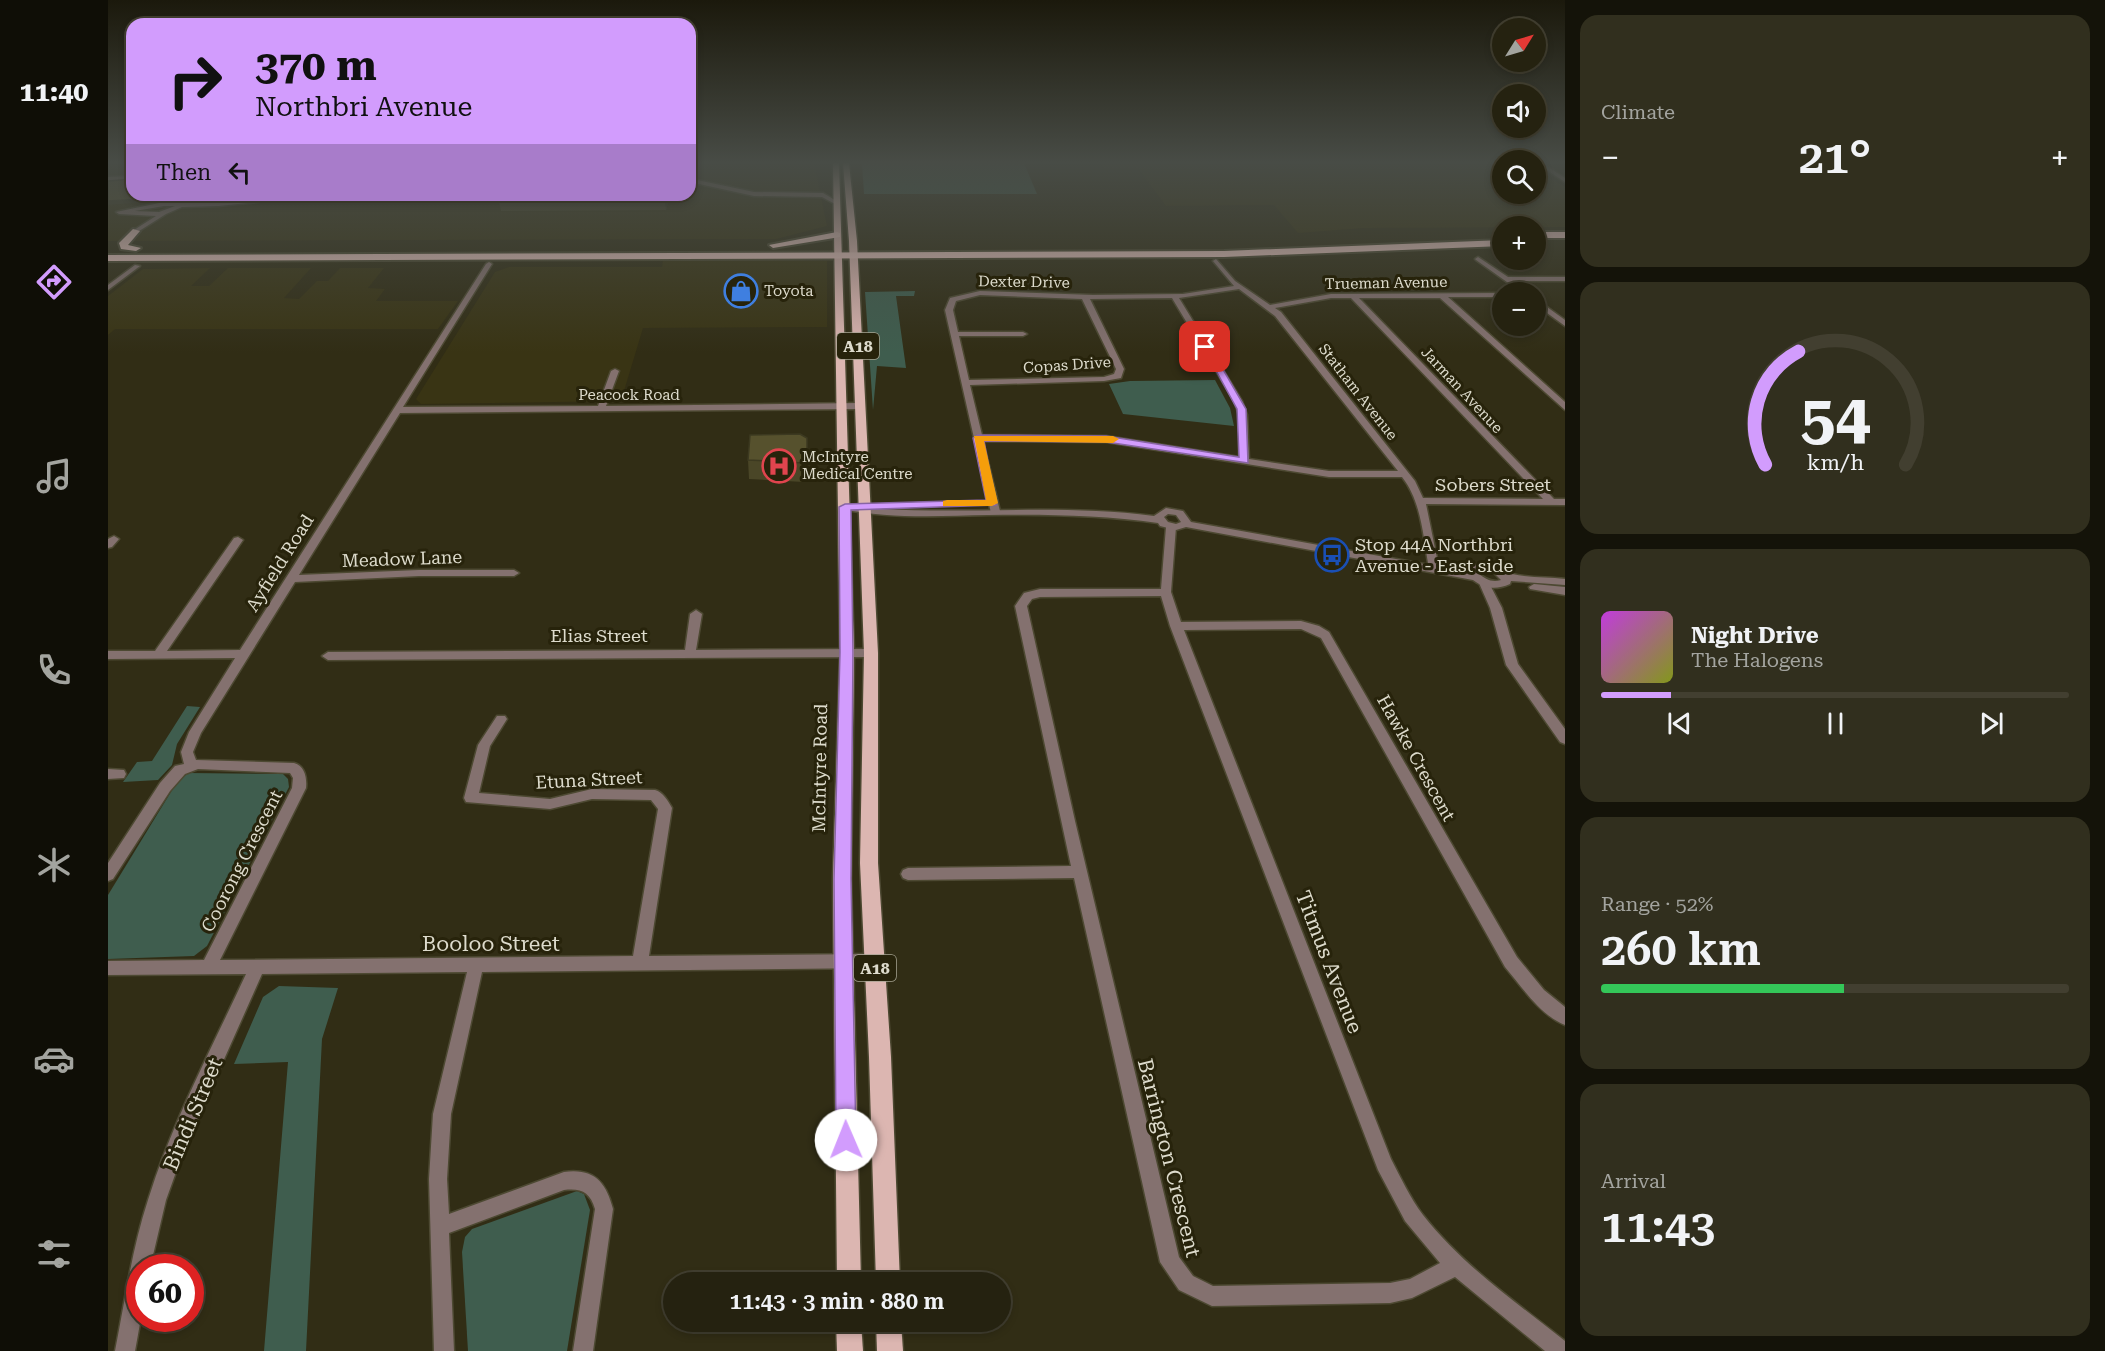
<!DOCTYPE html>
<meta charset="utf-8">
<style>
:root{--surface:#252210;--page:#312f1e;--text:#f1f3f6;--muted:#a3a49f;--line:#423f30;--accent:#d29cfd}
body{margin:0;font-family:"Roboto Serif",serif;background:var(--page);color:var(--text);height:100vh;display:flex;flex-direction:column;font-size:22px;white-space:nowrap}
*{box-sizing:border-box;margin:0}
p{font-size:20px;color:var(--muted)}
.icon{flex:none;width:33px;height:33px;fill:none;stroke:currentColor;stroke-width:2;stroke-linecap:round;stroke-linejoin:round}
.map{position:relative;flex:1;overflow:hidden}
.sheet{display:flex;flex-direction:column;gap:15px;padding:15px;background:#141309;width:540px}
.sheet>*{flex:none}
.hud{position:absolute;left:18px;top:18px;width:570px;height:183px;border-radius:18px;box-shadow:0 3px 9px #0003,0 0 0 2px var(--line);background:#d29cfd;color:#111;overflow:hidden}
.needle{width:39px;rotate:53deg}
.buttons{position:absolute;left:1384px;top:18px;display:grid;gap:12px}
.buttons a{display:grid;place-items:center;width:54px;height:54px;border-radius:50%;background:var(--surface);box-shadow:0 3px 9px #0003,0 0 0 2px var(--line);font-size:30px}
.speed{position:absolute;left:18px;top:1254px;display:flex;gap:12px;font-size:30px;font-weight:700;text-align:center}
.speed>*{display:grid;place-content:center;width:78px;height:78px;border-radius:50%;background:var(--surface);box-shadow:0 3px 9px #0003,0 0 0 2px var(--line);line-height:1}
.speed .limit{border:9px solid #d22;background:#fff;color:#111}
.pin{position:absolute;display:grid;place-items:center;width:51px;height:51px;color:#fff;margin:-26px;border-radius:12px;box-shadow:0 3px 9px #0006}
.me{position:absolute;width:66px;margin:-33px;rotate:359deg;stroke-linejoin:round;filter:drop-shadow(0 0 4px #0008)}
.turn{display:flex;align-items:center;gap:21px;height:126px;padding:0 30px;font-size:27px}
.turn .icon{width:78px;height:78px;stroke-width:2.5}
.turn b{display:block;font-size:42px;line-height:51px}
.then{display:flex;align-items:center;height:57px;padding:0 30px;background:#0003;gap:12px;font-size:22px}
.big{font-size:45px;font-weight:600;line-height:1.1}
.sheet .widget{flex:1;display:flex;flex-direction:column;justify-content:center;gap:9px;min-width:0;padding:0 21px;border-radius:18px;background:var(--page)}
.sheet .dial{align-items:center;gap:0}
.dial svg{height:156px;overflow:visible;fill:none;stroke:var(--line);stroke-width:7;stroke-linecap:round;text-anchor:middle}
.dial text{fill:var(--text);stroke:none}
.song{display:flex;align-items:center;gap:18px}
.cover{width:72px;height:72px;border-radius:9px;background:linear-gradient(135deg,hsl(290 70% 55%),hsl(70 70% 35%))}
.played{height:6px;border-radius:3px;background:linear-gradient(90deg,var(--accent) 15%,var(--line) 15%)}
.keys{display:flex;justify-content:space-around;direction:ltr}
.heat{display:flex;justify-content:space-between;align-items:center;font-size:33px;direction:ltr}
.charge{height:9px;border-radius:4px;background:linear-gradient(90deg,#34c759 52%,var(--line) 0)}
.trip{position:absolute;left:555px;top:1272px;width:348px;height:60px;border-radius:30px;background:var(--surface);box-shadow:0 3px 9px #0003,0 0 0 2px var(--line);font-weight:600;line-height:60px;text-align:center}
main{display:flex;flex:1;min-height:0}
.menu{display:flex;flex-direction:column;width:108px;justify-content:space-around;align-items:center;background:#0f0e06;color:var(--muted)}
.menu .icon{width:42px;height:42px}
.menu .current{color:var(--accent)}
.menu b{font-size:27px;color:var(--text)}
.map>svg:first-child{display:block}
</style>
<main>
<nav class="menu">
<b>11:40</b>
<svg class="icon current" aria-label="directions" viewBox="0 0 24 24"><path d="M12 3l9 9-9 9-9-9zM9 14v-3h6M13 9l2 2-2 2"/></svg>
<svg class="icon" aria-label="music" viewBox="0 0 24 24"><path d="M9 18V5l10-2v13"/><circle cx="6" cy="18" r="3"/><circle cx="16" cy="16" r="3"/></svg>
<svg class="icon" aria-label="phone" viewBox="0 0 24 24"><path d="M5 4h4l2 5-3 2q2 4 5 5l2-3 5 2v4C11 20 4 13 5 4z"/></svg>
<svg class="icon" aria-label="climate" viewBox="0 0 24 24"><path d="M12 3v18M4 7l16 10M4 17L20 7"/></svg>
<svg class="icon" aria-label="car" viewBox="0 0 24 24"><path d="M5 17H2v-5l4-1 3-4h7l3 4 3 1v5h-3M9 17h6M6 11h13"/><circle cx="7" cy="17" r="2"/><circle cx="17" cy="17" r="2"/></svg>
<svg class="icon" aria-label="filters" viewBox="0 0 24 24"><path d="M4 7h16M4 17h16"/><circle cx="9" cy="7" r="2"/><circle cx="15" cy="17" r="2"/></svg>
</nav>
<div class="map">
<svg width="1457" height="1351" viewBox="0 0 1457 1351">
<rect width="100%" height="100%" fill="#312d15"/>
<g fill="#393414">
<path d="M0,163H24V195H582V163H706L719,226L668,239L0,241Z"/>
<path d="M993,163H1395V194H1428V170L1457,187V227L1256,228L1190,233L1166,205L1058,206L1030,168H996Z"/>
<path d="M555,260L719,261V327L535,328L513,401L313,404L308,399L387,272L401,267H554Z"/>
<path d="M102,268L83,286H101L120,268H203L176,298L191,299L209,281H220L232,268H276L260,288L277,289L268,301H350L330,329H7L0,335V296L35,269Z"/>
</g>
<g fill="#3f5d4e">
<path d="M754,163H916L929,194H756Z"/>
<path d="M807,291L806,296H788L798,368L769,366L765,410L757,292Z"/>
<path d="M1107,380L1122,408L1126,426L1015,414L1001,384L1022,381Z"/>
<path d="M79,706L92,707L69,744L64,765L50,780L15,782L29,762L44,761Z"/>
<path d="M80,773L175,774L180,779L181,787L99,946L86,956L0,959V895L69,782Z"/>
<path d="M171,986L230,988L214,1039L198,1351H156L180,1062L126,1064L155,997Z"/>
<path d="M469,1191L476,1194L482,1210L459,1351H360L354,1252L357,1237L364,1229Z"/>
</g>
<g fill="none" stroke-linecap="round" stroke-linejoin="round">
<g stroke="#4d4932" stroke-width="3">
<g id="minor">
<path d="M585,163H591L587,175L589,180L646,192L715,193L732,203L727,204L714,197L646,196L582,182V178L584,179L582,173Z"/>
<path d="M1428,163H1434L1457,178V182Z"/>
<path d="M24,176V180L0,181V177Z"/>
<path d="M194,195H218L110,206L74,207L58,214L28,233L25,231L26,230L48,216L11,214L8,212L56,202H110ZM56,206H67L51,212L27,211Z"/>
<path d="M1370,257L1400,277H1457V281H1406L1421,292H1413L1368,260L1367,259Z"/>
<path d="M1108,259L1127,281L1162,305L1223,294L1395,293V297H1340L1457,402V410L1332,298H1251L1446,499H1457V505L1318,504L1331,568L1326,571L1321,568C1315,538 1314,502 1294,477H1221L998,442L875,441L892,511L887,514L883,513L837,310L842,298L872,291L985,295L1075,294L1126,286L1105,261ZM1131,289L1167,316L1290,471H1221L1141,459L1139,415L1134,401L1071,298ZM872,295L974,299L1008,369L1006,374L996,377L861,380L851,336H915L919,334L915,332H850L845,310L848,301ZM1064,298L1126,401L1131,415V457L998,436L874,435L862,385L996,381L1013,378L1016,369L982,299ZM1223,298H1243L1435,499L1315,498L1307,481L1173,312L1167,308Z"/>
<path d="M381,262L384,264L295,407L490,406L503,371L507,369L511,371L498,406L752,403L756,406L752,409L292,413L191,575L311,570H406L411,573L406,576H311L187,582L93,733L85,752L88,760L186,763C197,766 199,778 198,788L112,960L525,956L550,809L543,800L484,799L442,809L358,802L356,798L370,745L389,716H397L399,719L382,746L371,793L442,799L484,789L547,790C555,792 560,801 564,808L541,956L767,954L773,956L775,961L773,966L767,968L374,972L343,1114L339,1179L341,1214L456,1172C486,1168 498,1182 505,1209L485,1351H465L487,1209C482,1192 473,1188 456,1190L341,1233L346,1351H326L321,1179L325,1114L359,972L154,974L77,1147L58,1200L42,1268H32V1318H33L27,1351H7C17,1300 24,1249 40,1200C64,1122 104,1048 138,974L0,975V961L96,960L184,788L185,778L182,773L90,769L77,774L62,791L5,879L0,881V863L52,783L67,766L76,764L73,752L81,732L127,658L0,659V651H47L126,538L130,537L135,540L59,651L132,650L378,264Z"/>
<path d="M27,265L32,266L0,290V285Z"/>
<path d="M1428,299L1457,320V326L1428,305Z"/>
<path d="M1063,524L1068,527L1063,592L1073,622L1193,621L1211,626L1221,632L1409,957L1436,990L1457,1007V1025C1432,1015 1414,987 1397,967L1213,638L1193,629L1076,630L1283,1159C1293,1178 1302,1198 1315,1215C1354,1265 1408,1302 1457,1341V1351H1437L1347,1277L1304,1298L1282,1303L1104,1306L1071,1290L1052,1262L966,878L800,880L795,878L793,874L795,870L800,868L963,866L907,606L916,593L932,589H1053L1058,527ZM1053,596L1062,626L1270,1170L1297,1221L1332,1263L1302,1279L1282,1283L1105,1286L1085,1276L1071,1257L967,821L919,606L924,599L932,597Z"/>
<path d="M6,536L11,539L4,547L0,548V539Z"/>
<path d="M1376,580L1381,583L1394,608L1410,664L1457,729V744L1452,742L1398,665L1382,608L1371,583Z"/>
<path d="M588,610L594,614L588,650L763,649L769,653L763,657L220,660L214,656L220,652L577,650L582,614Z"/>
<path d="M0,769L16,770L18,774L16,778L0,779Z"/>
</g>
</g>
<g stroke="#4d4932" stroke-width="3">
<g id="tertiary">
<path d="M737,504C749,505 761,508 774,509C865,514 955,504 1046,516L1058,508L1075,511L1083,522L1360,572L1363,566C1383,559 1388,570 1404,574C1421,578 1440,577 1457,579V585L1403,581L1402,584C1388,590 1377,589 1365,580L1078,527L1068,530L1052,526L1050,523C994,515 937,514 880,515C832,516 781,519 734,509L732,507ZM1060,514L1068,515L1073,522L1068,524L1060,522L1056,517ZM1373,569L1385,572L1393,580C1384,583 1377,579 1370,573Z"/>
<path d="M1426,584L1457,587V595L1422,589L1421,587Z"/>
</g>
</g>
<g stroke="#4d4932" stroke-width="3">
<g id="primary">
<path d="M725,163H731L746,652L743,879L753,1282H729L725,879L732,652Z"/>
<path d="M735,163H741L749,241L770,653V863L783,1057L792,1282H768L761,1057L752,863L756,653L741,241Z"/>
<path d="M728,1322H753L755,1351H729Z"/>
<path d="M768,1322H793L795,1351H769Z"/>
</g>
</g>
<g stroke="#4d4932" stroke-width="4">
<g id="trunk">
<path d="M25,229L32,231L20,245L33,248L28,251L13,249L11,243Z"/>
<path d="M729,232L732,233V237L665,248L661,245Z"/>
<rect x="1428" y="232" width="29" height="6"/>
<path d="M1395,240V246L1116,257L0,261V255L1116,251Z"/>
</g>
</g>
<use href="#minor" fill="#84716f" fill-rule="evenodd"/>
<use href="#tertiary" fill="#84716f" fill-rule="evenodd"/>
<use href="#primary" fill="#dcb6b1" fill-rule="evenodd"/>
<use href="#trunk" fill="#eac5c0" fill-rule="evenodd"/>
</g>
<g fill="#4a4627">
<path d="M562,195L558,210L393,211L390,196Z"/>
<path d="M699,438V475H696V482L641,479L640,460Z"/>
</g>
<g fill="#3c3920">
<path d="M38,195H42L37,202L0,205V201Z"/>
<path d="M556,195H562L558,210Z"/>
</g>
<g fill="#56512d" stroke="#3c3920" stroke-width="1.5">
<path d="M24,179V195H38L35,199L0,201V181Z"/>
<path d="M390,195H556L390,196Z"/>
<path d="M692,434L699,438V456H696V463L640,460L642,435Z"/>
</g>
<linearGradient id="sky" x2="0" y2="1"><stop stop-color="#1b190c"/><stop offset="0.46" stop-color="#484c46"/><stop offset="1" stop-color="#484c46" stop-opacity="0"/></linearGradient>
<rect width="1457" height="353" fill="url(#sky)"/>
<path fill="#d29cfd" stroke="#8865a4" stroke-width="1.5" d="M1094,345L1102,347L1138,409L1140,463L998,442L876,441L888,505L743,510L745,652L743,879L748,1140L745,1147L738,1150L730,1147L728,1140L726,879L732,652L731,507L737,504L878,500L865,438L870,435L998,436L1131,457L1129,409Z"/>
<path fill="#f59e0b" d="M866,436H1005L1011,439L1005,443L876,441L890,503L884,506H835V501L839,500H878Z"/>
<defs>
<g id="shop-ring" transform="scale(1.725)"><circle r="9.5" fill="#27230b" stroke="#3f7fe0" stroke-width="1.5"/><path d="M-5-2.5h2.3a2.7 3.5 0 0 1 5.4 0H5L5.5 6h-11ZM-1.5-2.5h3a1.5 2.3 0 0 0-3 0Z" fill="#3f7fe0"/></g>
<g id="hospital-ring" transform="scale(1.725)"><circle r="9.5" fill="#27230b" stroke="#e0444e" stroke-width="1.5"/><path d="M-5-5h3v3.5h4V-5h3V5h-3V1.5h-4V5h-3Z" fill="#e0444e"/></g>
<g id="bus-ring" transform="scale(1.725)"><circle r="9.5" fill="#27230b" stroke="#1a4fb4" stroke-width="1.5"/><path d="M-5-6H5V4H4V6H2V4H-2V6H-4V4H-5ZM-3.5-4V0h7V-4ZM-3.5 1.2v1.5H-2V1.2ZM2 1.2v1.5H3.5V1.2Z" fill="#1a4fb4"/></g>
</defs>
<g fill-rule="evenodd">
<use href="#shop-ring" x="633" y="291"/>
<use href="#hospital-ring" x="671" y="466"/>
<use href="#bus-ring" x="1224" y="555"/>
</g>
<g text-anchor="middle" stroke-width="6" stroke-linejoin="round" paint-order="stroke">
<g font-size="15" fill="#dddbcc" stroke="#27230b">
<text transform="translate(916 282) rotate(1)" y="5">Dexter Drive</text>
<text transform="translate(1278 283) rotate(-1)" y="5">Trueman Avenue</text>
<text transform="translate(959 365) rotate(-4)" y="5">Copas Drive</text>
<text transform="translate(1354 390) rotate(47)" y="5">Jarman Avenue</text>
<text transform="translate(1250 392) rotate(52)" y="5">Statham Avenue</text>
<text x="521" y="400">Peacock Road</text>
</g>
<g font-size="15" fill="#dddbcc" stroke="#27230b" text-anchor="start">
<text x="656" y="296">Toyota</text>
<text x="694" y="462">McIntyre<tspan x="694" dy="17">Medical Centre</tspan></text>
</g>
<g fill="#27230b" stroke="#a6a492" stroke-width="1.5">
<rect x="729" y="333" width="42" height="26" rx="4.5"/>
<rect x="746" y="955" width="42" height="26" rx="4.5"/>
</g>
<g font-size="16" font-weight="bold" fill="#dddbcc">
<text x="750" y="352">A18</text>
<text x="767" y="974">A18</text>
</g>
<g font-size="18" fill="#dddbcc" stroke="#27230b">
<text x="1385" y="491">Sobers Street</text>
<text transform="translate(294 559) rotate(-2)" y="6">Meadow Lane</text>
<text transform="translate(172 563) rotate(-58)" y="6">Ayfield Road</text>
<text x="491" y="642">Elias Street</text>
<text transform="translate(1308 758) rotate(61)" y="6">Hawke Crescent</text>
<text transform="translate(712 768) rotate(-89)" y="6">McIntyre Road</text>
<text transform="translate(481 780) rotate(-3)" y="6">Etuna Street</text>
<text transform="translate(134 861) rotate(-63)" y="6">Coorong Crescent</text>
</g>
<g font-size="18" fill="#dddbcc" stroke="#27230b" text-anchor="start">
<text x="1247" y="551">Stop 44A Northbri<tspan x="1247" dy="21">Avenue - East side</tspan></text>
</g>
<g font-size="21" fill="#dddbcc" stroke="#27230b">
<text x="383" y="951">Booloo Street</text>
<text transform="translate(1221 962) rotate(69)" y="7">Titmus Avenue</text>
<text transform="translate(85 1114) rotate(-67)" y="7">Bindi Street</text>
<text transform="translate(1061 1158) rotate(76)" y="7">Barrington Crescent</text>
</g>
</g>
</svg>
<div class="buttons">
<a><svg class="needle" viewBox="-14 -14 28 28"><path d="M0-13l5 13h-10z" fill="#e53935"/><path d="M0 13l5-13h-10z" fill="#a3a49f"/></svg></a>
<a><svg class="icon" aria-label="sound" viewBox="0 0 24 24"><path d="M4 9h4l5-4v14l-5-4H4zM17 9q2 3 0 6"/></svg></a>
<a><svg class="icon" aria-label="search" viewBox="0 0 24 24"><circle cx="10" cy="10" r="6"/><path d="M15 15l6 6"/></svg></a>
<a>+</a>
<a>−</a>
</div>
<div class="speed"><div class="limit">60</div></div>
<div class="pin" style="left:1097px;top:347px;background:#d93025"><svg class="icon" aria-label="arrive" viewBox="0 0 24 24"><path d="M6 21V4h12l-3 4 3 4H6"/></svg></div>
<svg class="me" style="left:738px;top:1140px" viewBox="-20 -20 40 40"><circle r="19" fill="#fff"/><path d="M0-13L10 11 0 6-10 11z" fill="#d29cfd"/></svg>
<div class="trip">11:43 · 3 min · 880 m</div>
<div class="hud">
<div class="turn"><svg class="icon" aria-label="right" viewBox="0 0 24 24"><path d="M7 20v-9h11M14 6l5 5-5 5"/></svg><div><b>370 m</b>Northbri Avenue</div></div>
<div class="then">Then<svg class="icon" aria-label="left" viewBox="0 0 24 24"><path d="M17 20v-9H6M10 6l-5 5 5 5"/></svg></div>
</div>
</div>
<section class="sheet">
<div class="widget"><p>Climate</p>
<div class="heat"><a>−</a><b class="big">21°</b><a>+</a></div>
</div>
<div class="widget dial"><svg viewBox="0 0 100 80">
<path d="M14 69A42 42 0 1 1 86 69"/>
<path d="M14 69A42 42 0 0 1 31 11" stroke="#d29cfd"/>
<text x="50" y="56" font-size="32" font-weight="700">54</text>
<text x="50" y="72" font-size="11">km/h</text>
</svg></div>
<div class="widget">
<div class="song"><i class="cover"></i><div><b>Night Drive</b><p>The Halogens</p></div></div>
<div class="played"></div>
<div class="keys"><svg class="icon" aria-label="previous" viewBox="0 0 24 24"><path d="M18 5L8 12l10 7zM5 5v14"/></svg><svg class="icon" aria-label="pause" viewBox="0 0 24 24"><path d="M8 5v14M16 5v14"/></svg><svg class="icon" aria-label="next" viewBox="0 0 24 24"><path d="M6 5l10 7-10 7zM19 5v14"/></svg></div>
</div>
<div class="widget"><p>Range · 52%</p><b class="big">260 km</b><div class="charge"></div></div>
<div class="widget"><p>Arrival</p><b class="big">11:43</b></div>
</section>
</main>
